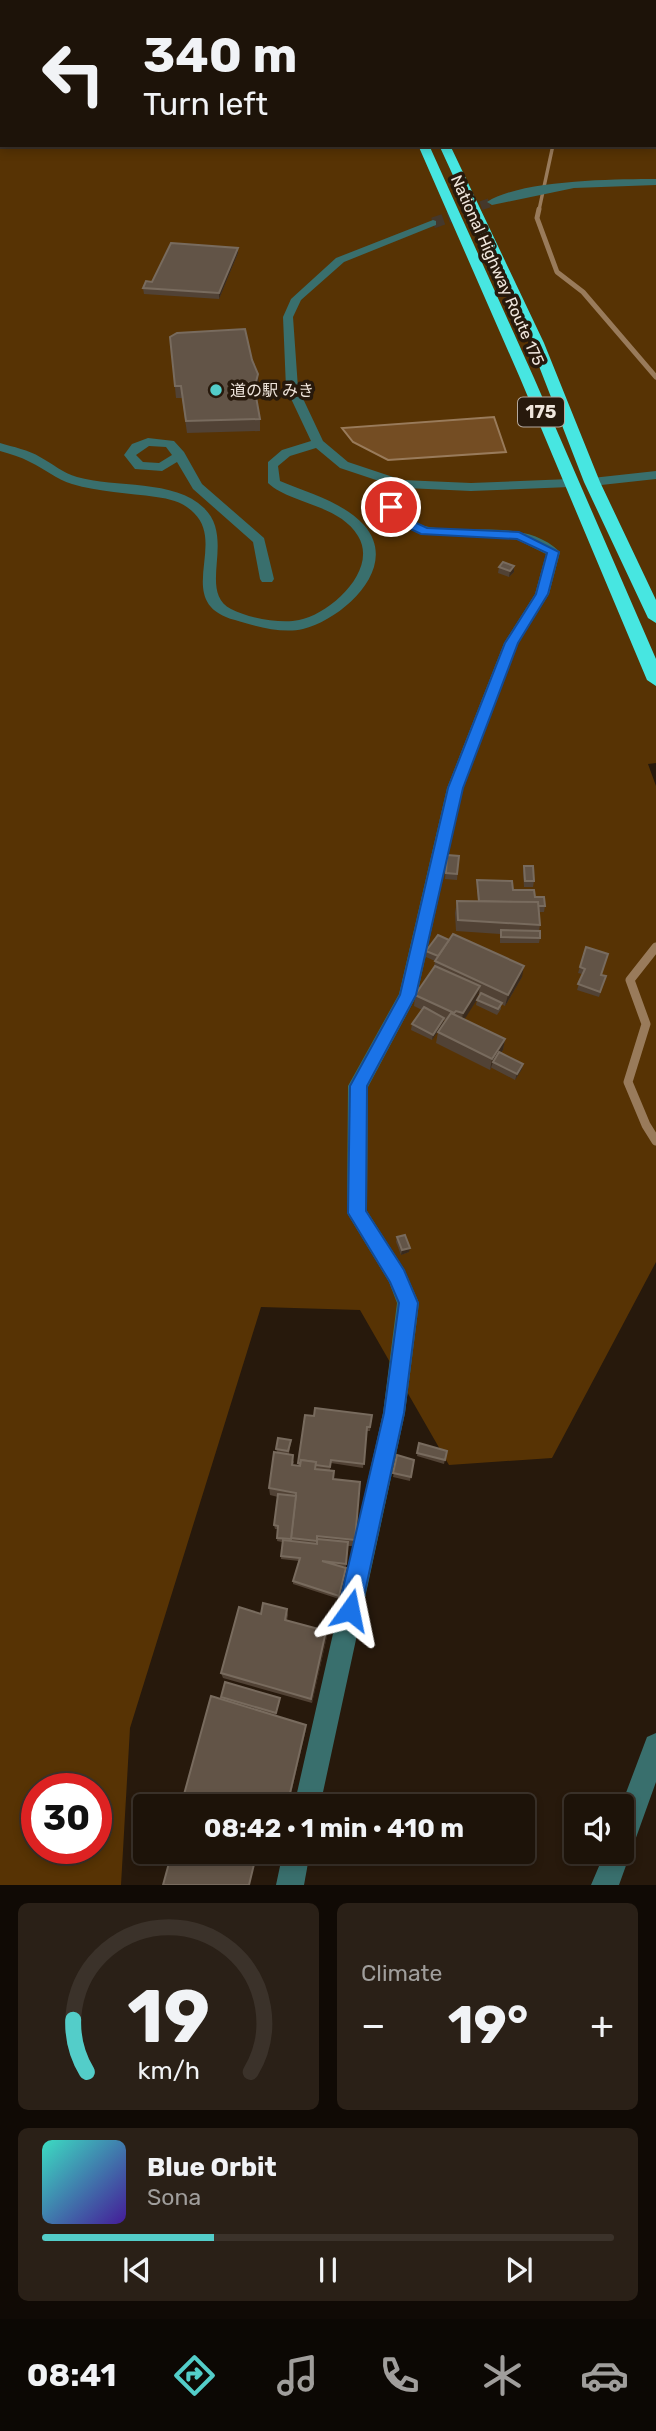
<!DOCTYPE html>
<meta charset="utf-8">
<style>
:root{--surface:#1d1309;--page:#2a2017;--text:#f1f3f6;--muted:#a09e9c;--line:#3b322a;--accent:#53cdc9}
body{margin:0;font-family:Rubik,"Noto Sans JP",sans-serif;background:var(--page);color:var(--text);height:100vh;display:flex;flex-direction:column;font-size:26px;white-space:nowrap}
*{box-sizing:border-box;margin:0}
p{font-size:23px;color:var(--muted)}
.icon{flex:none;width:38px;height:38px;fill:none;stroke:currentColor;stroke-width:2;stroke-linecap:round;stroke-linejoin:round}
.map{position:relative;height:1885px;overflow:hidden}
.side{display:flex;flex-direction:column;gap:18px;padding:18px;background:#100a05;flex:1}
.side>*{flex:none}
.hud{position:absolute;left:0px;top:0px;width:656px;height:147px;box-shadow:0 4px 10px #0003,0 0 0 2px var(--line);background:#1d1309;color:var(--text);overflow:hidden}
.fabs{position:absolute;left:564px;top:1794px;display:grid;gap:14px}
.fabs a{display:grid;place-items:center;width:70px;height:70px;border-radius:7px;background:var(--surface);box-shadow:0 4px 10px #0003,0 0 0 2px var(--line);font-size:35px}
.speed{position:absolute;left:21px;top:1773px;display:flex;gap:14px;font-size:35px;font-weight:700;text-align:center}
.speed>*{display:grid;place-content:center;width:91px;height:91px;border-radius:50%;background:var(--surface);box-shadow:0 4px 10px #0003,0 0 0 2px var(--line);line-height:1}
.speed .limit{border:10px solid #d22;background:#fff;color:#111}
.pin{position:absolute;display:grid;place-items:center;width:60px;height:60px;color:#fff;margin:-30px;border:4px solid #fff;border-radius:50%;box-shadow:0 2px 7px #0007}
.me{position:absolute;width:77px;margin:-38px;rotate:12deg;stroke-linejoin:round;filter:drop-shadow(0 0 5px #0008)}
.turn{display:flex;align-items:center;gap:24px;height:147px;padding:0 28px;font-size:32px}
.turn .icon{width:91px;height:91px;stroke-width:2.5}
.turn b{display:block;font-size:49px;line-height:60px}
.big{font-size:52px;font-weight:700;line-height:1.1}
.side .card{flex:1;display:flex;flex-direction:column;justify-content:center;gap:10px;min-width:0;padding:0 24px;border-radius:10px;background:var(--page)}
.side .dial{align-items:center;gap:0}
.dial svg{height:182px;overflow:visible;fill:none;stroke:var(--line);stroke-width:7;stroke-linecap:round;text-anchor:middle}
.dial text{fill:var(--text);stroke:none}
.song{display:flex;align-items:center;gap:21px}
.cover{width:84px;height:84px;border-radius:10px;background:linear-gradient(135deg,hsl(170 70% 55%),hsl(260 70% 35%))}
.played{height:7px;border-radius:4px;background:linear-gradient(90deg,var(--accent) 30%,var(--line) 30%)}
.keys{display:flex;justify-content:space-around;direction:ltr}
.heat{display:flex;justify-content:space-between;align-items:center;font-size:38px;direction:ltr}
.side .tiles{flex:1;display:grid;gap:18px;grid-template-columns:1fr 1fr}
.card:last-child{grid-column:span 2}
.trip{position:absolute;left:133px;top:1794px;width:402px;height:70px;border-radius:7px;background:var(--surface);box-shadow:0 4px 10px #0003,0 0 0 2px var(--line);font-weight:700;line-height:70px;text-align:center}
.dock{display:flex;height:112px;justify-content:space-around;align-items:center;background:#0c0804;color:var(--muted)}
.dock .icon{width:49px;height:49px}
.dock .selected{color:var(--accent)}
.dock b{font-size:32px;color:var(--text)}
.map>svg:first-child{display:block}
</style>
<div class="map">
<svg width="656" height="1885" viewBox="0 0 656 1885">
<rect width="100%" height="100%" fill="#27190c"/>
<path fill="#573304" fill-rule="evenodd" d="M0,0H656V763L648,764L656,786V1262L552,1458L449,1465L360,1310L261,1307L130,1728L121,1885H0ZM2,2H654V145H2ZM37,1788H96V1848H37Z"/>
<path fill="#744d23" stroke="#997b5b" stroke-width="2" d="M494,417L506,452L388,460L353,442L342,428Z"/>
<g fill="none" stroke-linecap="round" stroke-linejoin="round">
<g stroke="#997b5b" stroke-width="3.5">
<path d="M526,2L528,0"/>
<path d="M539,210L553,145"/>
</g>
<path stroke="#997b5b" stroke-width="5" d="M539,209L537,218L557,272L583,292L656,377"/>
<path stroke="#997b5b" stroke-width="9" d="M656,947L630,980L646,1024L628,1082L646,1125L656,1141"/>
<path stroke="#45382b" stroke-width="9" stroke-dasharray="9 4.5" stroke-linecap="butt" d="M468,210L492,202"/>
<path stroke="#45382b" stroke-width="11" stroke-dasharray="11 5" stroke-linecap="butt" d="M433,223L473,209"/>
<g fill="#396f6d" fill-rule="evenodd">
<path d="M656,179V185L574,188L492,205L487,202C520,180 615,179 656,179Z"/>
<path d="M433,220L436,221V225L344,262L301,300L293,317L298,388L323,441L348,462L402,480L471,483L570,479L576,483L570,487L471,491L406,488L398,506C407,515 416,525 429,527C472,535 525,518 560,552L549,594L518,643L463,788L417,995L368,1087L367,1211L404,1269L419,1303L405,1413L320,1806H294L383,1413L397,1303L389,1282L347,1213L348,1086L399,994L447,788L504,643L535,594L546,554L516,539L420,534L403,526L385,507L394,486L340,468L316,448L290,456L278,466L280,481C308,493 343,502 364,525C401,567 343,619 303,629C282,634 255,626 235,620C172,603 227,545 194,513C183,502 171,499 156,497C129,493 98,492 72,484C56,479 45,469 30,462C21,457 10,454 0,451V443C13,447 29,450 40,457C53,464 63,473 77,477C115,488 175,479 204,508C236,539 197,591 231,609C248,618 281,624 299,620C330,614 379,570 358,536C339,504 290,504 268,483V462L282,450L311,441L286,388L283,317L291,299L336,258Z"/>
<path d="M148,438L174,441L184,452L202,484L264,538L274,579L272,582H262L260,579L253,542L193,489L177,462L162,471L135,469L124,455L132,444ZM149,446L166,447L172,455L159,463L143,462L136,455Z"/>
<path d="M656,471V479L592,486L586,482L592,478Z"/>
<path d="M656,1733V1782L619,1885H591L605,1852H621V1806L647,1737Z"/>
<path d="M283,1852H310L304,1885H276Z"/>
</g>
<g fill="#47e6e1" fill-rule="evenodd">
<path d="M359,0H367L368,2H359Z"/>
<path d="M374,0H382L383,2H374Z"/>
<path d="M418,145H429L534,378L656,659V686L647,680L520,378Z"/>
<path d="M439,145H450L544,343L600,482L656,600V623L648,618L584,482L530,343Z"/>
</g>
</g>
<g fill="#514235">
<path d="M654,70H656V118L654,119Z"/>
<path d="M238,248V253L219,299L144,294L143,288L152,282Z"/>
<path d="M170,337L252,360L259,386L256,394L260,419V431L187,433L182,398H176Z"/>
<path d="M499,567L514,572L509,577L498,573Z"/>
<path d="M447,855L459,856L457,880L445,879Z"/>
<path d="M524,866L534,881L533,887H524L523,872Z"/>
<path d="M477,880L513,890L535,897L545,906L544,912H539L540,925L539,931L540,938L539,943H500V934L456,931L455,913L457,901H478L477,886Z"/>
<path d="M586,947L601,975L606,976L599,997L577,990L582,974L578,973Z"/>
<path d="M426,951L522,977L505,1006L501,1004V1009L497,1015L476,1005L477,1000L480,994H478V998L464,1019L505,1039L503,1050L501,1053L523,1064L522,1069L515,1080L492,1068V1067L490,1070L436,1043L438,1032L445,1021L444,1020V1023L432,1040L411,1030L412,1024L422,1010L414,1006L415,995L434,967L435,961L426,957Z"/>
<path d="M397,1237L409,1252L401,1255L396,1242Z"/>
<path d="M372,1415L370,1431H367L363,1468L331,1463L330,1470L334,1479L360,1482L355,1546H348L346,1567L341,1566L346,1571L339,1599L293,1584V1581L299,1561L281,1559L282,1542L277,1541L278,1529H275L274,1525L278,1497L270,1495L269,1488L277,1452L276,1449L291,1440L289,1454L294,1462L293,1465L298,1466V1463L314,1416Z"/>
<path d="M419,1443L447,1451L444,1464L417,1456Z"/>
<path d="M397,1455L414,1460L410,1481L393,1477Z"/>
<path d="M287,1609L288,1615L287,1620L327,1636L312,1703L223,1678L221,1673L261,1614Z"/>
<path d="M221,1697L280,1698L276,1715L242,1705L306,1729L288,1806H201L185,1801L183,1798L221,1699Z"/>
</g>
<g fill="#392a1d">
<path d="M238,248V253L219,299V293Z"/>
<path d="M258,374L259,386L256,394V382Z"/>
<path d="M514,566V572L509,577L510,571Z"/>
<path d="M524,966L522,977L505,1006L508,995Z"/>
<path d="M480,986L478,998L461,1025L463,1013Z"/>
<path d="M444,1018V1023L432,1040L433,1035Z"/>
<path d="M505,1039L503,1050L494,1063L493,1062L490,1070L492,1059Z"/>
<path d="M523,1064L522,1069L515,1080L517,1074Z"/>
<path d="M410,1248L409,1252L401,1255L402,1250Z"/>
<path d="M326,1631L327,1636L312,1703L311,1699Z"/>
<path d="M306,1725V1729L288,1806H287Z"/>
</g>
<g fill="#625447" stroke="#786b5e" stroke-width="2">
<path d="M656,85V97L654,98V86Z"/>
<path d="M171,243L238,248L219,293L143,288L146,281L152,282Z"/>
<path d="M245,329L252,360L258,374L256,382L246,383L248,391H255L260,419L186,421L181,386H175L170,337L177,333Z"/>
<path d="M503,562L514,566L510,571L499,567Z"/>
<path d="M447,855L459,856L457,874L446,873Z"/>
<path d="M524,866H533L534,881H525Z"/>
<path d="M477,880L512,881L513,890H534L535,897H544L545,906H538V902H514V901V902L479,901Z"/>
<path d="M457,901L538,902L540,925L458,920Z"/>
<path d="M501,930L540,931V938L501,937Z"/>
<path d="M453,934L524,966L508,995L435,961Z"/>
<path d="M438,935L449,940L438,956L426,951Z"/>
<path d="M586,947L608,954L601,975L606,976L600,992L578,984L585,969L580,967Z"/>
<path d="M435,966L480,986L463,1013L456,1011L454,1013L415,995Z"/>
<path d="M481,993L502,1003L498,1009L477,1000Z"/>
<path d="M424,1007L444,1018L433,1035L412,1024Z"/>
<path d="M451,1013L505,1039L492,1059L438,1032Z"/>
<path d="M499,1052L523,1064L517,1074L493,1062Z"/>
<path d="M405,1235L410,1248L402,1250L397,1237Z"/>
<path d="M315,1408L372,1415L370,1427H367L364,1464L331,1460L330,1467L315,1465L316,1462L301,1460V1463H298L305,1415L314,1416Z"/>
<path d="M278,1438L291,1440L288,1451L276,1449Z"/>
<path d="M419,1443L447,1451L445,1460L417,1453Z"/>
<path d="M274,1452L293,1455L292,1465L300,1466L301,1460L316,1462L315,1469L334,1471L333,1479L360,1482L355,1540L317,1536V1541L291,1538L296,1493L269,1488Z"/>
<path d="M397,1455L414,1460L411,1477L393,1473Z"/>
<path d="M278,1494L296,1496L291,1539L277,1538L278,1526L274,1525Z"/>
<path d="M317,1539L348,1542L346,1564L322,1561L346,1568L339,1596L293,1581L300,1558L281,1556L283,1540L317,1544Z"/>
<path d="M263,1603L287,1609L285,1620L326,1631L311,1699L221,1673L239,1607L261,1614Z"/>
<path d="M225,1682L280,1698L276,1713L221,1697Z"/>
<path d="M211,1696L306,1725L287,1806H207L183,1798Z"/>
<path d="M172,1852H257L249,1885H163Z"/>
</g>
<path fill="#1a73e8" stroke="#114b97" stroke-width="2" d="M386,504H395L412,521L427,528L519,532L559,552L548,594L518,643L463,788L416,995L367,1086L366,1211L404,1270L418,1303L404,1413L361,1610L358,1618L350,1621L342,1618L338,1610L384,1413L399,1303L390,1282L348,1213L350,1086L400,995L448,788L505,643L536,594L547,553L517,539L421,534L404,526L386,509Z"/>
<circle fill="#53cdc9" stroke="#27190c" stroke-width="2.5" cx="216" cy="390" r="7"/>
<g text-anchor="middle" stroke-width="7" stroke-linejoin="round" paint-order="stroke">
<g font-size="16" fill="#f0e6dd" stroke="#27190c">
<text transform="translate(498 270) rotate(66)" y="6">National Highway Route 175</text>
</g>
<g font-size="16" fill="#f0e6dd" stroke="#27190c" text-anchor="start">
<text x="230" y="396">道の駅 みき</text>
</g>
<rect fill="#27190c" stroke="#b4a89e" stroke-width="2" x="518" y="397.5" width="46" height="29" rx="5"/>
<g font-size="18" font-weight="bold" fill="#f0e6dd">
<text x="541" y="418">175</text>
</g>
</g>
</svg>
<div class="fabs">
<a><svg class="icon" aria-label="sound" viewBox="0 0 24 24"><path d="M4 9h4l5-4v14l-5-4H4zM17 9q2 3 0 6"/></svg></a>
</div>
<div class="speed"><div class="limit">30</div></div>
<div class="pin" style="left:391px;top:507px;background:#d93025"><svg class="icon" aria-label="arrive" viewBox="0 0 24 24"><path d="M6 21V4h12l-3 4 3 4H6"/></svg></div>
<svg class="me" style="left:350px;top:1610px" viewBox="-20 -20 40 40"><path d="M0-17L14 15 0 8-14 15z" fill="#1a73e8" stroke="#fff" stroke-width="4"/></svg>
<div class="trip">08:42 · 1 min · 410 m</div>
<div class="hud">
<div class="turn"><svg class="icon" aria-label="left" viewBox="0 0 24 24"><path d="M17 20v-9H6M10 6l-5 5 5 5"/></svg><div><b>340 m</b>Turn left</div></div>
</div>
</div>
<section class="side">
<div class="tiles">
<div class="card dial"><svg viewBox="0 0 100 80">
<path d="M14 69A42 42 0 1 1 86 69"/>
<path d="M14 69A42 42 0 0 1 8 46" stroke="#53cdc9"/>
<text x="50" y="56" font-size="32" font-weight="700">19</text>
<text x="50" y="72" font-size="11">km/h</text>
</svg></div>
<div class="card"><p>Climate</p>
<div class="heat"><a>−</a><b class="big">19°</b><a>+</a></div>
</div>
<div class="card">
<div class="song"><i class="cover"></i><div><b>Blue Orbit</b><p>Sona</p></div></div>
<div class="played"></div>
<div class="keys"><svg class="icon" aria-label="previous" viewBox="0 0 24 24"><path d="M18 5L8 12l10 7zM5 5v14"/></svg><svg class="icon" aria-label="pause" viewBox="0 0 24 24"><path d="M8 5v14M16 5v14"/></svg><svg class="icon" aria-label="next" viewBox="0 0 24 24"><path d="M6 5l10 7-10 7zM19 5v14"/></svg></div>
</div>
</div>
</section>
<nav class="dock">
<b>08:41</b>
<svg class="icon selected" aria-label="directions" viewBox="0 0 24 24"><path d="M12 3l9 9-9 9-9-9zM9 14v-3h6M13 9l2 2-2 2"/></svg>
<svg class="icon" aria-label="music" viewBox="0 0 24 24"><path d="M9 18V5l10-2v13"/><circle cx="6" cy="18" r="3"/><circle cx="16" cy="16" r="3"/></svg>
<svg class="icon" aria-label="phone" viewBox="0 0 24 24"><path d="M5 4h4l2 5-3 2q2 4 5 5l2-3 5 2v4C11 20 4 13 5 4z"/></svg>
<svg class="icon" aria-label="climate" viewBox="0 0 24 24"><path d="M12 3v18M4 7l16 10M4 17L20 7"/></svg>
<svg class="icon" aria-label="car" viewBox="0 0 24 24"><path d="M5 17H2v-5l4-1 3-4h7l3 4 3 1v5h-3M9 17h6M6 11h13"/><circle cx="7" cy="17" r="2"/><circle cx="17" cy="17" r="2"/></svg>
</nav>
